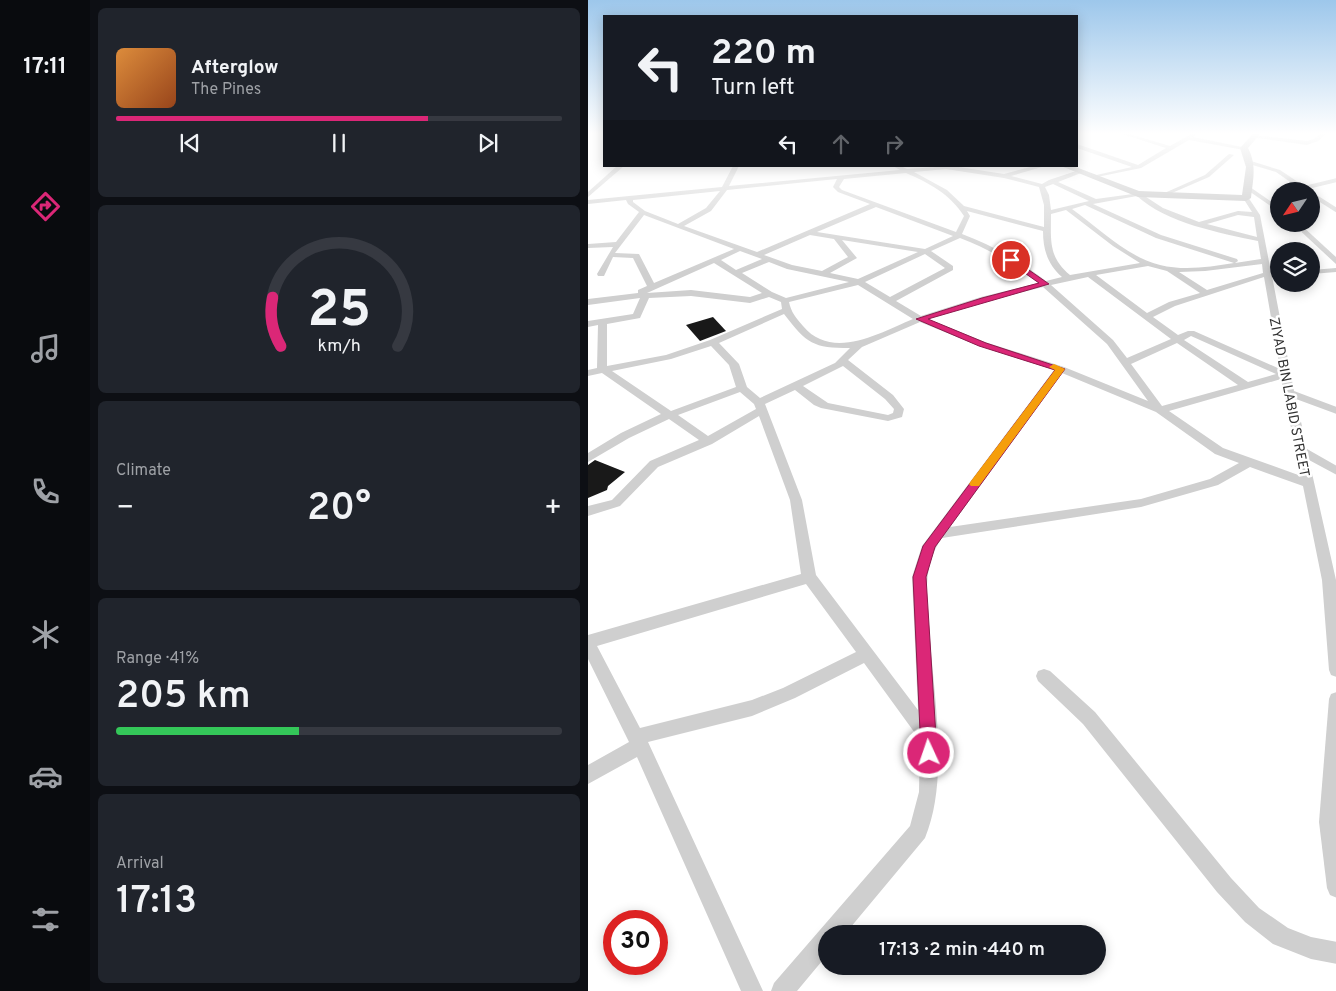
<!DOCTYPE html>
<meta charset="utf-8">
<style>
:root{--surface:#171b24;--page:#20242c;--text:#f1f3f6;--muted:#9ea1a6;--line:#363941;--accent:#db2777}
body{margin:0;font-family:Overpass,sans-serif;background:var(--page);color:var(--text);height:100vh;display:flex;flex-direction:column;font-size:19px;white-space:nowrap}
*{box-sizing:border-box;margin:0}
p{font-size:16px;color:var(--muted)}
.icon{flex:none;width:28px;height:28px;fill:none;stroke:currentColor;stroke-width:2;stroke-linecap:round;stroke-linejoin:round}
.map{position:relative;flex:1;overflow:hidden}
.drawer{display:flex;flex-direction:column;gap:8px;padding:8px;background:#0d0f14;width:498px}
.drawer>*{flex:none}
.top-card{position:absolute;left:15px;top:15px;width:475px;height:152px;border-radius:0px;box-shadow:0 2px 12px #0003;background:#171b24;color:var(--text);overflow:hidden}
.needle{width:32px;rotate:235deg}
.buttons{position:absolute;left:682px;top:182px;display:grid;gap:10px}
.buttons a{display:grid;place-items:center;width:50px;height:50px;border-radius:50%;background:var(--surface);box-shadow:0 2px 12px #0003;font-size:25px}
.speed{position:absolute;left:15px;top:910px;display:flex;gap:10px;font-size:25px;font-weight:700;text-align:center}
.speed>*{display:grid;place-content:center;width:65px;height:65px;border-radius:50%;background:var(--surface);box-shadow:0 2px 12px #0003;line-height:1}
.speed .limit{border:8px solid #d22;background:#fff;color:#111}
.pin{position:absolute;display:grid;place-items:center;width:42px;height:42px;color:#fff;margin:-21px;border:2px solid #fff;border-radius:50%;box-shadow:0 1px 5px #0007}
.me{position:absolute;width:55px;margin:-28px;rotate:357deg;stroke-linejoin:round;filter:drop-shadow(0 0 4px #0008)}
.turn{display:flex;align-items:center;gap:18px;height:105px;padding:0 25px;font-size:22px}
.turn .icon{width:65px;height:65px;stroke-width:2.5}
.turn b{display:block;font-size:35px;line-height:42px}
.lanes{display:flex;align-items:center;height:48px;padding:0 25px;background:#0003;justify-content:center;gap:25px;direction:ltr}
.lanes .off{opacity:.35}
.big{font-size:38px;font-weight:600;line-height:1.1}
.drawer .tile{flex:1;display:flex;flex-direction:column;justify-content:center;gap:8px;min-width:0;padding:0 18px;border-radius:8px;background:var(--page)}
.drawer .dial{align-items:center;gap:0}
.dial svg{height:130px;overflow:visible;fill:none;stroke:var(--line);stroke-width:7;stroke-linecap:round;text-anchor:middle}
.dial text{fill:var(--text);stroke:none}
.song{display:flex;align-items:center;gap:15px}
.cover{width:60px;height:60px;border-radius:8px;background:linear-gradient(135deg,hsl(30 70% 55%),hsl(20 70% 35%))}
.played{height:5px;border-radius:2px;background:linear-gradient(90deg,var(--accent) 70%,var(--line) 70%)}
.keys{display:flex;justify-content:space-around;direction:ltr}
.heat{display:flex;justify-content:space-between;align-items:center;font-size:28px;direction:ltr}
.charge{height:8px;border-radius:4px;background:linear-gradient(90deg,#34c759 41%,var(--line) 0)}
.trip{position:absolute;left:230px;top:925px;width:288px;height:50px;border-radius:25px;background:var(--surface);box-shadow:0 2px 12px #0003;font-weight:600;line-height:50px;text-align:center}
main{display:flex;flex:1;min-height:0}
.dock{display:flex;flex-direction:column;width:90px;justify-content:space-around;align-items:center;background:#090b0e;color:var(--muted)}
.dock .icon{width:35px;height:35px}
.dock .active{color:var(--accent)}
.dock b{font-size:22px;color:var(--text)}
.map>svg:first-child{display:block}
</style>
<main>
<nav class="dock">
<b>17:11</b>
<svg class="icon active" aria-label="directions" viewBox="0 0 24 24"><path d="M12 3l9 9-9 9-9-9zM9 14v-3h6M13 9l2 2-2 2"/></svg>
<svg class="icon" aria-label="music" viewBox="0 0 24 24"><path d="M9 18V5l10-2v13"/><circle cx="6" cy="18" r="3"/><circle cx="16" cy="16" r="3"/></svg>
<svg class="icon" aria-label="phone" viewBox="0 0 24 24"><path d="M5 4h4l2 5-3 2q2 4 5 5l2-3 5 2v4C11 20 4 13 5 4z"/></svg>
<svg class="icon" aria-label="climate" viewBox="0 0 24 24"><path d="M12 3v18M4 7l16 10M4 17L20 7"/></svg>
<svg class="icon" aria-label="car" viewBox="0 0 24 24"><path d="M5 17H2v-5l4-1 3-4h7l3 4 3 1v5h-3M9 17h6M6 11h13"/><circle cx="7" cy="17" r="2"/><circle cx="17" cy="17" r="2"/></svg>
<svg class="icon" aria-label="filters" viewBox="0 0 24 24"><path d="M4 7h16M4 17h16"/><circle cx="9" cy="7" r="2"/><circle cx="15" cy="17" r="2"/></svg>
</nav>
<section class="drawer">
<div class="tile">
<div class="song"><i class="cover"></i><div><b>Afterglow</b><p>The Pines</p></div></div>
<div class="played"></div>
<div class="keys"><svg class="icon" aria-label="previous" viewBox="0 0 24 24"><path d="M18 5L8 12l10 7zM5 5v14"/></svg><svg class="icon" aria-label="pause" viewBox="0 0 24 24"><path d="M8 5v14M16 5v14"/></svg><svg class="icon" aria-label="next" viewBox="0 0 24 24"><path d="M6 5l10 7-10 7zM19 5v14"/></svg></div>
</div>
<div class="tile dial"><svg viewBox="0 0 100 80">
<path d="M14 69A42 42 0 1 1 86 69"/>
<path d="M14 69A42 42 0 0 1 9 39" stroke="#db2777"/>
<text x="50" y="56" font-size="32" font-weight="700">25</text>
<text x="50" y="72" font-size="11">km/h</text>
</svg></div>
<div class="tile"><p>Climate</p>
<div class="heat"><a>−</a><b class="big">20°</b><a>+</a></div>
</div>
<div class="tile"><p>Range · 41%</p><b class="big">205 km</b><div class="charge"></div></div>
<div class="tile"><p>Arrival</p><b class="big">17:13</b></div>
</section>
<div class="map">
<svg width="749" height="991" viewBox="0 0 749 991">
<rect width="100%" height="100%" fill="#fff"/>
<g fill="#191919">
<path d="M125,317L138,331L112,341L98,325Z"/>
<path d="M7,460L37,472L20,486L19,490L0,498V465Z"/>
</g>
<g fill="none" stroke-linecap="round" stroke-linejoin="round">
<g fill="#cfcfcf" fill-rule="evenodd">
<path d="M531,133H538L582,146L605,133H610L605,137L659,148L656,150L601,140L553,168L504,178V176L544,167L489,148V144L550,165L578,148Z"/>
<path d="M733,133H739L730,141L719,145L663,137L666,135L719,141L726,139Z"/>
<path d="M641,154L646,155L621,177L577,196L572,195L617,175Z"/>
<path d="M663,161L692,170L716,186L749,178V182L720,189L722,191H715L688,172L661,164Z"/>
<path d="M29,166H36L0,197V192Z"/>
<path d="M145,166H151L141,186L312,170L305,166H313L319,169L364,166L416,174L446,166H457L423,176L454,184L461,180L491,170L493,173L470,182L508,199L552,193L575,208L611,222L650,211L664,212L655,198L660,197L672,215L683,272H691V276H684L706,391L749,407V414L708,399L719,449L749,466V475L721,460L748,580L749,677L743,675L741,670L734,580L715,486L662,467L630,485L553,507L354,538C332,568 340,603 342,638C346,699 361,780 337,838L257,934H239V955L209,991H183L186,983L322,826L331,792L332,740L276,663L207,698L164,716L60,742L175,991H153L49,757L0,784V765L41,742L0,659V635L213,574L202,500L171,416L124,444L70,467L32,506L0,516V506L24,500L62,461L111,440L81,419L41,438L0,462V453L33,433L73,414L14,373L0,376V370L9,368L10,325L0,327V321L45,314L52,298L0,305V299L50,293V290L59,286L45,258L25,257L16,276H10L9,274L25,247L0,248V244L28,242L51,212L40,204L38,200L0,204V200L134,187ZM358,169L416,178L451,187L456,205V227L376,206L359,190L326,172ZM318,173C341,183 362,194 376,216L368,232L254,190L251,187L256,179ZM249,179L245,187L250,192L282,204L169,252L96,226L123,211L139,190ZM465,184L501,201L463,210L461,195L457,187ZM132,191L118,208L90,224L57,211L45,202V200ZM549,196C578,223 632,233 670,241L673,259L647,263L650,261L649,259L573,235L505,204ZM497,205L568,238L646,263C622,267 596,271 572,265C539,257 511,228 484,209ZM288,207L365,236L337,249L229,232ZM478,210L525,246L552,263L482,275C460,257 463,240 463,214ZM379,211L455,231C455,250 460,265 474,277L458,281C432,261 406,246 374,234L382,216ZM56,215L146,249L66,283L51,254L27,253ZM650,215L666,217L669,237L619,224ZM222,235L246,239L260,257L234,271L204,265L176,255ZM372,238C401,249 426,264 450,283L393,297L333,316L308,301L365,270V266L343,251ZM254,240L330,252L270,279L242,273L269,258ZM152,251L174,259L148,270L133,260ZM337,254L357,268L302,297L277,282ZM181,262L199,269L261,282L198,298L184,292L154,273ZM126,263L174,293L162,297L103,290L59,293ZM674,264L675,273L619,290L591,272L617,271ZM560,266L579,271L612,293L581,302L559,313L508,275ZM500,277L583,339L539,358L525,340L463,285ZM676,277L692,369L606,331H600L590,335L565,317L587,306ZM270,285L325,319C292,333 244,361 215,326C208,318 203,312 201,302ZM455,287L519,344L560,401L476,367L397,342L340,319L399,301ZM103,296L162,303L181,297L193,302L194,309L122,340L78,355L19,366V324L52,318L61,298ZM196,314C219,344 225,348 262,348L247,363L172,398L159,387L151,364L131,343ZM332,322L391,346L466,370L334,546L324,577L330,710L228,575L214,500L177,404L207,390L226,405L233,408L300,421L314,417L316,409L305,395L260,360L274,347ZM603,336L688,374L660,382L596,340ZM589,343L650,385L574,406L543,364ZM123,346L141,365L148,387L83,411L24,371L83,359ZM255,366L297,399L306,409L305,413L300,415L240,403L215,386ZM474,373L568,412L627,454L651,463L622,479L553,499L362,527ZM693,379L713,476L635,448L581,411ZM152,392L166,404L168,409L120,436L90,415ZM218,584L268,652L195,688L164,700L52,728L9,646Z"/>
<path d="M658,187H662L691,207V212L658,189Z"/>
<path d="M724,192L749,208V213L724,197Z"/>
<path d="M705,224H712L749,258V265Z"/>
<path d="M749,268V272L724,274V270Z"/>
<path d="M456,669L462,671L507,712L643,878L671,908L700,928L723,937L749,942V964L723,959L685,944L657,922L629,892L495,724L450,681L448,676L450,671Z"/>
<path d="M749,692V898L742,895L739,888L731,822L741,699L743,694Z"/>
</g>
<path fill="#bcbcbc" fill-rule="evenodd" d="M666,133H673L660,148C669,165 665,180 663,198L658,201L550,197L473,166H485L551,191L654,195L658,167L652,148Z"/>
</g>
<linearGradient id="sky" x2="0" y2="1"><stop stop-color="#9dc7eb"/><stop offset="0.49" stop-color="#fff"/><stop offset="1" stop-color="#fff" stop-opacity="0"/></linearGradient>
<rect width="749" height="272" fill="url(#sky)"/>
<path fill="#db2777" stroke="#8e194d" d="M421,259H425L461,284L340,319L398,343L477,369L347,547L338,577L349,753L347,758L341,761L335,758L333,753L325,577L335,546L467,370L391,346L328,319L394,298L451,283L421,262Z"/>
<path fill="#f59e0b" d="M466,364L477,369L391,486H383L381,484L383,481L467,370L461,367Z"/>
<g text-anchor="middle" stroke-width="5" stroke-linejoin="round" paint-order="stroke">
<g font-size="14" fill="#323232" stroke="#fff">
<text transform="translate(702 397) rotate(79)" y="5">ZIYAD BIN LABID STREET</text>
</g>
</g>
</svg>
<div class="buttons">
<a><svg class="needle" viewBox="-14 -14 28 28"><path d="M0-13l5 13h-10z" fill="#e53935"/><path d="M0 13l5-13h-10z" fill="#9ea1a6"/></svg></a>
<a><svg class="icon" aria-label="layers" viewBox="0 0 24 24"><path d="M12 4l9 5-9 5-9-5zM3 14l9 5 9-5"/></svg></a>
</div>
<div class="speed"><div class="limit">30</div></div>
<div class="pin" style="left:423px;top:260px;background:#d93025"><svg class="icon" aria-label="arrive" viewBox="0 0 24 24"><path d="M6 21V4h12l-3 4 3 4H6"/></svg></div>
<svg class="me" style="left:341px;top:753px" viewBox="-20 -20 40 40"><circle r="17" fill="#db2777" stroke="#fff" stroke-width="3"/><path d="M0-11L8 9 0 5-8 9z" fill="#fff"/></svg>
<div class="trip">17:13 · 2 min · 440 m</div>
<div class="top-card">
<div class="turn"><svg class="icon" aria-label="left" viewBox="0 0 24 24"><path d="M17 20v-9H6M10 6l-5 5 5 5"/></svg><div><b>220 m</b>Turn left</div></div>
<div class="lanes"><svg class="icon" aria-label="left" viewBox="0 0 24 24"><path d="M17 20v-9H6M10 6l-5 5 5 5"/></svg><svg class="icon off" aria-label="ahead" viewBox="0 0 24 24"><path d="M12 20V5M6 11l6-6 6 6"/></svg><svg class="icon off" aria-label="right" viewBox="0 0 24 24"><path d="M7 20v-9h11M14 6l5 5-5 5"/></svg></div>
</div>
</div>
</main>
